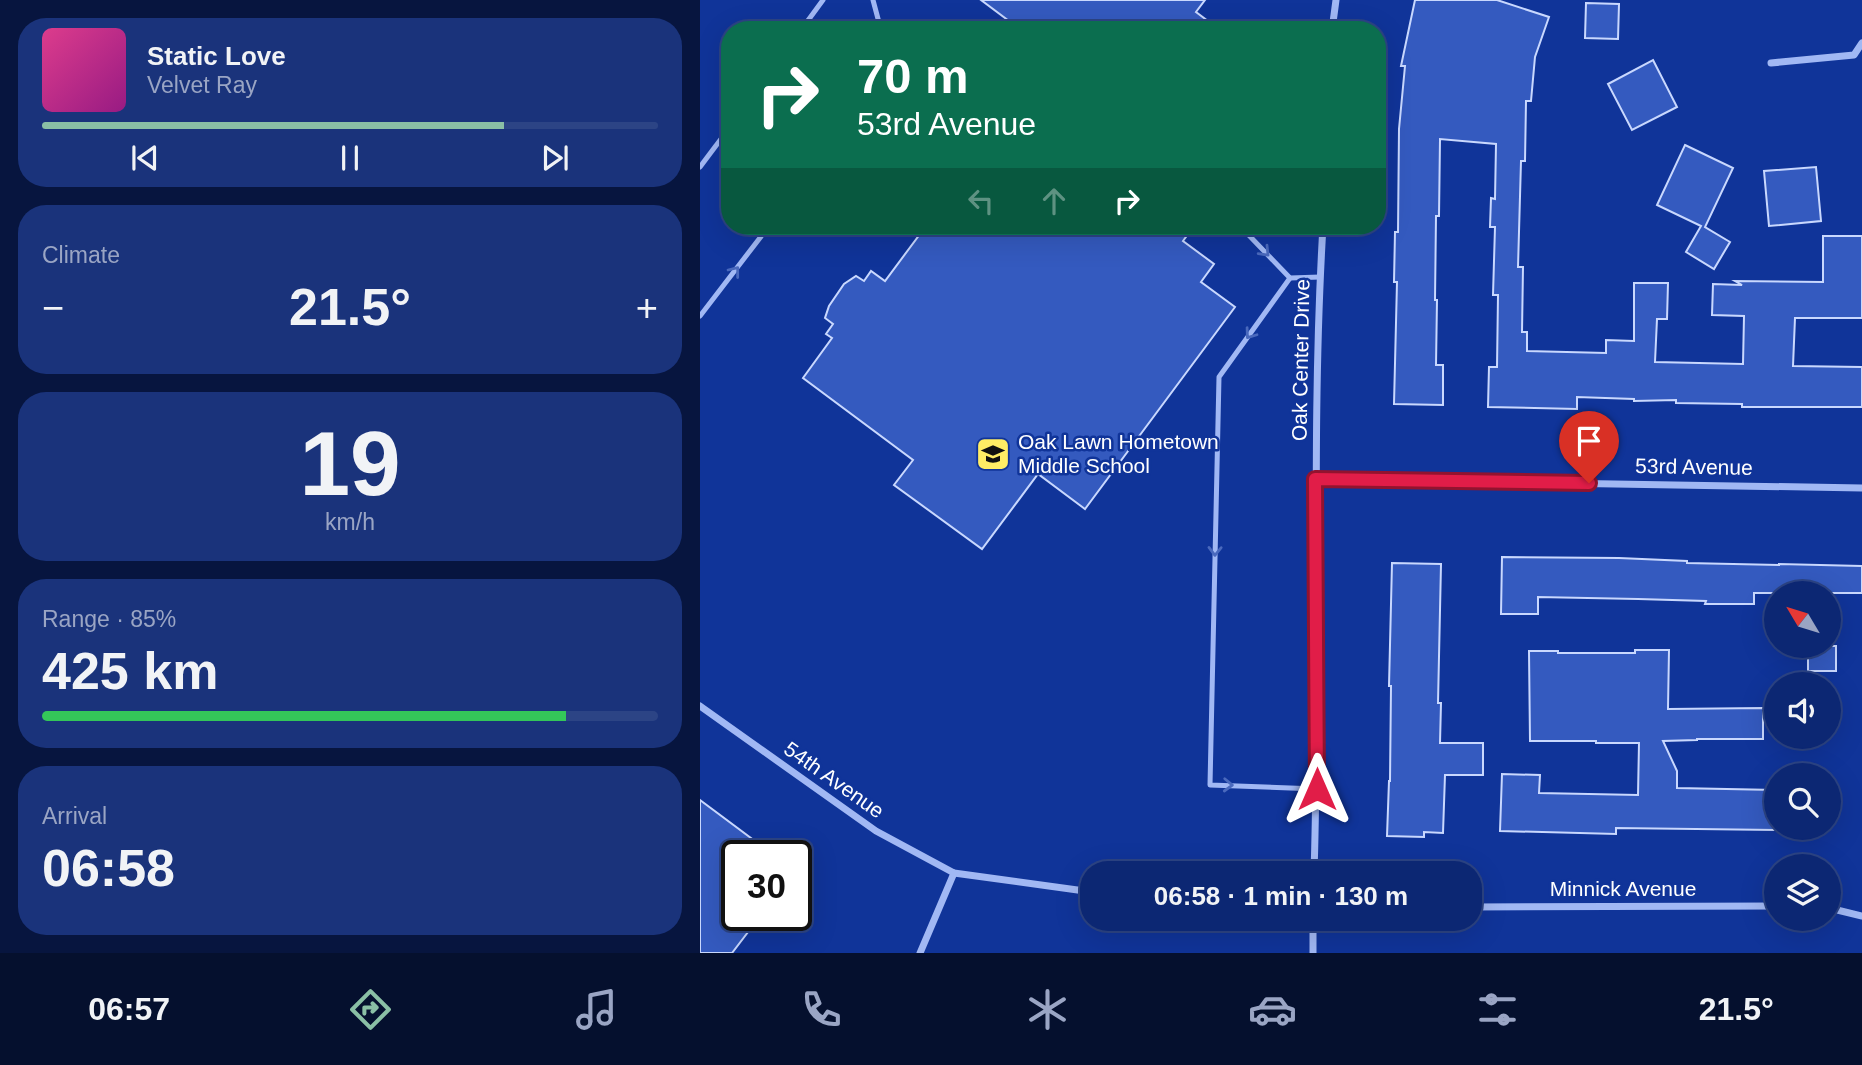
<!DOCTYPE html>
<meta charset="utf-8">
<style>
:root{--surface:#0c2773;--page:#1a337b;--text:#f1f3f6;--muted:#9aa5c4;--line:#2c4485;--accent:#8abfa5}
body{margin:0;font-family:Arial,sans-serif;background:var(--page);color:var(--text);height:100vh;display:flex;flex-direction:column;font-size:26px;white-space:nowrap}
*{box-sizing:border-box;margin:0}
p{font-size:23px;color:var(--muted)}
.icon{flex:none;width:38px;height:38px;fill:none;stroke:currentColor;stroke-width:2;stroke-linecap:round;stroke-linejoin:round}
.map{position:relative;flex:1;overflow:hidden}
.side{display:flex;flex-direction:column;gap:18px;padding:18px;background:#07153f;width:700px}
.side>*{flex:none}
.hud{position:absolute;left:21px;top:21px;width:665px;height:214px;border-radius:28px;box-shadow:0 7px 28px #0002,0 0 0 2px var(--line);background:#0b6e4f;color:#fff;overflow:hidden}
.needle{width:46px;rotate:308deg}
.tools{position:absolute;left:1064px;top:581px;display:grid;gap:14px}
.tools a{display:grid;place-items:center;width:77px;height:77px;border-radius:50%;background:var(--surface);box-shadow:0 7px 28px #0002,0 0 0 2px var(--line);font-size:35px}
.speed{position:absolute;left:21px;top:840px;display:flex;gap:14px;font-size:35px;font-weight:700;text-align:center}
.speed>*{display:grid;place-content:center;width:91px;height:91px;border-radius:50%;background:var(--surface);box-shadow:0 7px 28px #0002,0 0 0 2px var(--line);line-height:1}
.speed .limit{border:4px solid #111;border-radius:10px;background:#fff;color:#111}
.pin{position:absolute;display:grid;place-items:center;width:60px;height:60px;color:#fff;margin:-72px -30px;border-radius:50% 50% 50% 0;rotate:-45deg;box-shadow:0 0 7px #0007}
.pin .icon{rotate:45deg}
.me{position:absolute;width:77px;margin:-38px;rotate:0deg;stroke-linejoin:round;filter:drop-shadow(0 0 5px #0008)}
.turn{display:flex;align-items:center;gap:24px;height:147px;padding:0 21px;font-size:32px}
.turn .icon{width:91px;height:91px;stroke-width:2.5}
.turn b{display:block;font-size:49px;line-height:60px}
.lanes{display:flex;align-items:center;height:66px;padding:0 21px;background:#0003;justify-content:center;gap:35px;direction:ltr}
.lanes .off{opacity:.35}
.big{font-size:52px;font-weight:600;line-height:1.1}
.side .tile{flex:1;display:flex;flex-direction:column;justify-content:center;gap:10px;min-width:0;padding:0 24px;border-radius:28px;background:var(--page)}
.side .dial{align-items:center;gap:0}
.dial b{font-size:91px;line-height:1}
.song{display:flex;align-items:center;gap:21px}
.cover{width:84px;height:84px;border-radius:10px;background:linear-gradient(135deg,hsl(330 70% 55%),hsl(310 70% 35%))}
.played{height:7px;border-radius:4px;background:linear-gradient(90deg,var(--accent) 75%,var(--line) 75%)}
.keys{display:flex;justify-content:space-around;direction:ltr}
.heat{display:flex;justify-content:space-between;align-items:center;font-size:38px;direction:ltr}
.charge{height:10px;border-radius:5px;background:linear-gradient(90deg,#34c759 85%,var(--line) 0)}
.trip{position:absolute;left:380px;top:861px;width:402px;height:70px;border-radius:28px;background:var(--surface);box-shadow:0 7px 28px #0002,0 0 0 2px var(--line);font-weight:600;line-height:70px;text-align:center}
.menu{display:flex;height:112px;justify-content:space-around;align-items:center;background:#05102e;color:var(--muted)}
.menu .icon{width:49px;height:49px}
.menu .current{color:var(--accent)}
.menu b{font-size:32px;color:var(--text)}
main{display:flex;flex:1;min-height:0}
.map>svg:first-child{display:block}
</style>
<main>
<section class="side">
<div class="tile">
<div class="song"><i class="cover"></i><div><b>Static Love</b><p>Velvet Ray</p></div></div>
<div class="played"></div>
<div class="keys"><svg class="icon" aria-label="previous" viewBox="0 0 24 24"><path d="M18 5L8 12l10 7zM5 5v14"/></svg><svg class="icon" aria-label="pause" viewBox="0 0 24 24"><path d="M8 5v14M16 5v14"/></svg><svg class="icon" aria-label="next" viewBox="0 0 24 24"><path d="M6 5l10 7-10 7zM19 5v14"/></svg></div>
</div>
<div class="tile"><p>Climate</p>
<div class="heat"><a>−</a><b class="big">21.5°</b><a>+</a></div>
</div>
<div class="tile dial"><b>19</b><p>km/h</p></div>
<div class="tile"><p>Range · 85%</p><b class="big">425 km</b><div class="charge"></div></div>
<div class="tile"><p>Arrival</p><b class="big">06:58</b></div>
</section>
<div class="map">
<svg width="1162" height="953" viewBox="0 0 1162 953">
<rect width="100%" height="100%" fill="#103499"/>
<g fill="#345abf" stroke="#c9d8fe" stroke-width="2">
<path d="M281,0H505L496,12L520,30H321Z"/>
<path d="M715,0H797L849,17L835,57L831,101H826L825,161H821L818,267H823L822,332H827V351L906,353V340L934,341V283H968L967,319H957L955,362L1043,364L1044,316L1012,315L1013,284L1042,285L1035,281L1123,282V236H1162V318H1095L1093,366L1162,367V407H1042V404L976,403V400L934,401V399L877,397V409L788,407L789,367H797L798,295H793L795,227H790L791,198L795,199L796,144L740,139L739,216H736L735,300H737L736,365H743V405L694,404L697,282H694L695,232H698L699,129L705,66H701Z"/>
<path d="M886,3L919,4L918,39L885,38Z"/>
<path d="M953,60L977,107L932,130L908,84Z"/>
<path d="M985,145L1033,168L1005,227L1030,242L1014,269L986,252L1001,226L957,205Z"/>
<path d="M1116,167L1121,221L1069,226L1064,171Z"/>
<path d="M226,226H494L483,241L514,264L501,282L535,307L385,509L338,474L282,549L194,485L213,460L103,378L132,338L126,334L133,324L125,318L129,306L144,284L156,276L164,281L171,271L185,281Z"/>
<path d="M802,557L919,558L987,561V563L1079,565V564L1162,566V593H1054V604H1005L1006,601L938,599L838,597V614H801Z"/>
<path d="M692,563L741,564L738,703H741L740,743H783V775H745L743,833L724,832V837L687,836L689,781H690L691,686H689Z"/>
<rect x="1108" y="646" width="28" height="25"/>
<path d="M935,650H969L968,709L1063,708V739H997V740L963,741L977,771V788L1076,790V830L916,828V834L800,831L802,774L840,775L839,793L938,795L939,743H896V741H830L829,651H858V653H935Z"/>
<path d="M0,800L75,856H37V915H61L32,953H0Z"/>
</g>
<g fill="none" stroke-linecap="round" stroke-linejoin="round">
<g stroke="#a1b8f4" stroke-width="5">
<path d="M173,0L181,30"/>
<path d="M101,30L123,0"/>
<path d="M0,167L30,127"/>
<path d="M540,226L590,278L620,277"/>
<path d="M590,278L519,377L510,785L617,789"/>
<path d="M0,316L69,226"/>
</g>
<g stroke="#a1b8f4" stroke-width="7">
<path d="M632,30L636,0"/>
<path d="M1071,63L1154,55L1162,43"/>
<path d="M615,479L1162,488"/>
<path d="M0,706L176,831L254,873L392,892"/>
<path d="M614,873C621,658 610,441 623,226"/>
<path d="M770,907L1076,906"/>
<path d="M1129,908L1162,916"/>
<path d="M613,919V953"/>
<path d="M220,953L254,873"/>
</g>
</g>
<defs><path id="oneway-chevron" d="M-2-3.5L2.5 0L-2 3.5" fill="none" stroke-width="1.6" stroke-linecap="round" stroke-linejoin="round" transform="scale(1.75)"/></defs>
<g stroke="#4a69bd">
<use href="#oneway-chevron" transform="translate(565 252) rotate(46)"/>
<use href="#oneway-chevron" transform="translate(35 271) rotate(-52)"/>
<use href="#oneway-chevron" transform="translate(550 334) rotate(126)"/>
<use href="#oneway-chevron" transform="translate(515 551) rotate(91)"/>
<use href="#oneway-chevron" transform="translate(528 785) rotate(2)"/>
</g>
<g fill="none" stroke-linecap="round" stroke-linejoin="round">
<g stroke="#92132f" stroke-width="18">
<path id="route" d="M617,789L615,479L889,483"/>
</g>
<use href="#route" stroke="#e11d48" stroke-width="12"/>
</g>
<defs>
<g id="school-square" transform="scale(1.75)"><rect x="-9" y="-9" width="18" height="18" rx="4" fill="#ffed65" stroke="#103499"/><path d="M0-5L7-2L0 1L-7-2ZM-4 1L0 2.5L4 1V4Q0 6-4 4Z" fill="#111"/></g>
</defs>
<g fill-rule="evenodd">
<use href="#school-square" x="293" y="454"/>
</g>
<g text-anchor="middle" stroke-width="5" stroke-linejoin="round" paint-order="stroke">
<g font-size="21" fill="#fff" stroke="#103499">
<text transform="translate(601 360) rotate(-89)" y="7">Oak Center Drive</text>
<text transform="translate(994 467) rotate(1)" y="7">53rd Avenue</text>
<text transform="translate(134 780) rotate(35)" y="7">54th Avenue</text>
<text x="923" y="896">Minnick Avenue</text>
</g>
<g font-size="21" fill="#fff" stroke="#103499" text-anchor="start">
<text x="318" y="449">Oak Lawn Hometown<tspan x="318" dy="24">Middle School</tspan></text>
</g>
</g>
</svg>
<div class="tools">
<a><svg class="needle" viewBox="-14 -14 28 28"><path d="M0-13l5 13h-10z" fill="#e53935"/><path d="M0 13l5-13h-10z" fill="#9aa5c4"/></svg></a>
<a><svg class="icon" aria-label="sound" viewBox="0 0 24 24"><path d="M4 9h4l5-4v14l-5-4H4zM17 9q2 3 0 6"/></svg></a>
<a><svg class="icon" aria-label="search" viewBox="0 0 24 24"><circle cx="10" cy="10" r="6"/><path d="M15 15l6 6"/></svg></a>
<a><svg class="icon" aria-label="layers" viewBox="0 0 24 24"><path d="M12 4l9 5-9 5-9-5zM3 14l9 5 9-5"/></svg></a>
</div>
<div class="speed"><div class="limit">30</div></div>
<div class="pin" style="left:889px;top:483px;background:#d93025"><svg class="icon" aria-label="arrive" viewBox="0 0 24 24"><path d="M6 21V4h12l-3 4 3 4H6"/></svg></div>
<svg class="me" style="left:617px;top:789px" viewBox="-20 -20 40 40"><path d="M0-17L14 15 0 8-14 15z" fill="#e11d48" stroke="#fff" stroke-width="4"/></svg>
<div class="trip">06:58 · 1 min · 130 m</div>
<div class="hud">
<div class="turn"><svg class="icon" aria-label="right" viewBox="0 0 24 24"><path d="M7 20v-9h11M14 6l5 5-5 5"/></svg><div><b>70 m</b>53rd Avenue</div></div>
<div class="lanes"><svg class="icon off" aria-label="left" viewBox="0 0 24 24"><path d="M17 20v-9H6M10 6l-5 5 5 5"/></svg><svg class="icon off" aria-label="ahead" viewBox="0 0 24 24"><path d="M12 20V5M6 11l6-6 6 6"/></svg><svg class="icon" aria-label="right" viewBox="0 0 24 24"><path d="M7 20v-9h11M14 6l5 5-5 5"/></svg></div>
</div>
</div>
</main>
<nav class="menu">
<b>06:57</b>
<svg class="icon current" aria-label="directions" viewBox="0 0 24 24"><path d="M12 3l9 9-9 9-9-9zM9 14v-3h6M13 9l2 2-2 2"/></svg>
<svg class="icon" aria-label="music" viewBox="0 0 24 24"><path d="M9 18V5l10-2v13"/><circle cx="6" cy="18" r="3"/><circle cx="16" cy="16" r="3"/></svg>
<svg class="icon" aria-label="phone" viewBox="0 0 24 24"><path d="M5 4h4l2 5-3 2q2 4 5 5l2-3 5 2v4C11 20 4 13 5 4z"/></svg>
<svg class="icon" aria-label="climate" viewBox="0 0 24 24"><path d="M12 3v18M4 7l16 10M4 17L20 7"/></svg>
<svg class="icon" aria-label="car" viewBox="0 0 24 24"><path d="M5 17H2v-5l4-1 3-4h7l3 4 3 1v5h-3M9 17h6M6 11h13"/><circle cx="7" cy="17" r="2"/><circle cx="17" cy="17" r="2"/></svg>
<svg class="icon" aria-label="filters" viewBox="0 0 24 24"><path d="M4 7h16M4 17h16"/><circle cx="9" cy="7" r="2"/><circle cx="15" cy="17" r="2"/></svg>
<b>21.5°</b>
</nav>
